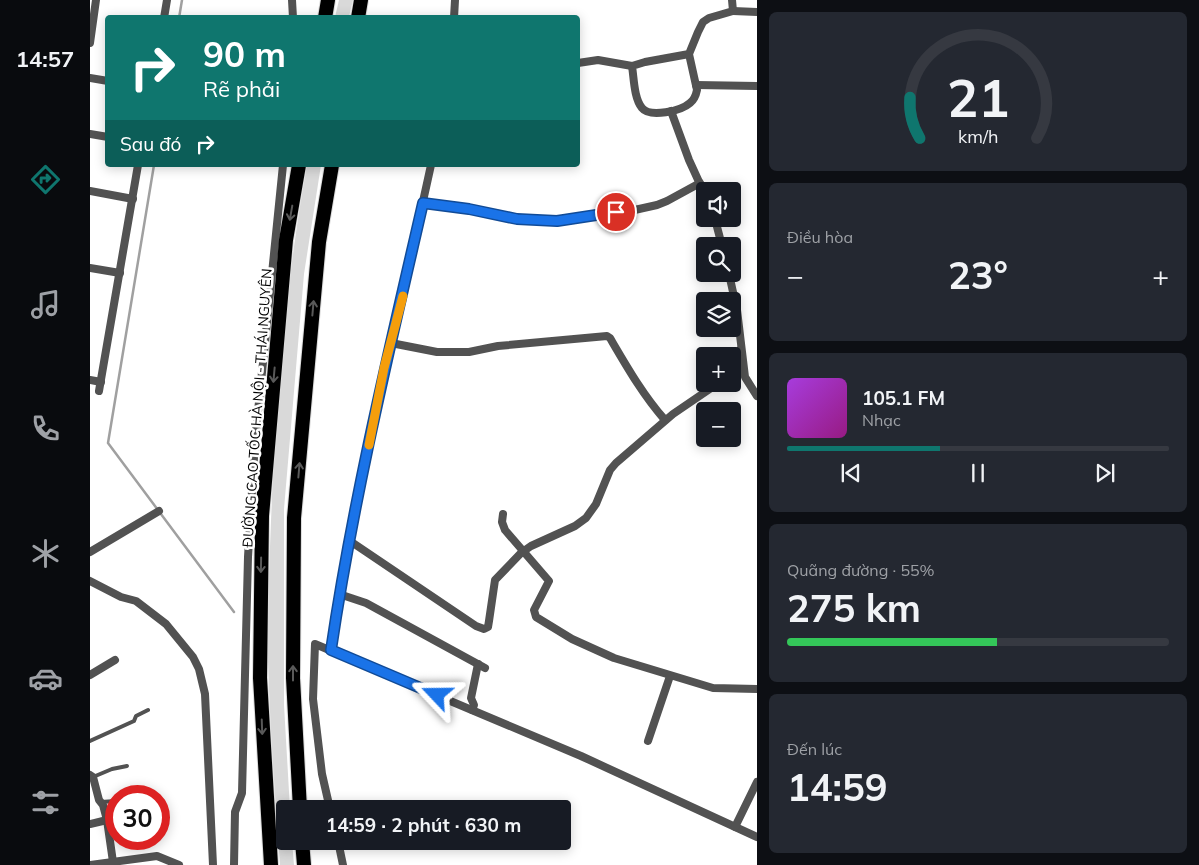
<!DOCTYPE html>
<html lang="vi">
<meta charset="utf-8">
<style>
:root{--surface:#171b24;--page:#242831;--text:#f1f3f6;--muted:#9ea1a6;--line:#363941;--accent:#0f766e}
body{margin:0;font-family:Mulish,sans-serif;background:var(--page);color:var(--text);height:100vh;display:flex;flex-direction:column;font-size:19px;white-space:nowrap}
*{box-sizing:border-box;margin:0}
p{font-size:16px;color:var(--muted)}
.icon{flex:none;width:28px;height:28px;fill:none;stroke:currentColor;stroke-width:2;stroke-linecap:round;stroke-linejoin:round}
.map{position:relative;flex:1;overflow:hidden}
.sheet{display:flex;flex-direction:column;gap:12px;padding:12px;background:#0d0f14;width:442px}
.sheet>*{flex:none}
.guide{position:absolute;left:15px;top:15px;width:475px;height:152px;border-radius:5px;box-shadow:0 2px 12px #0003;background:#0f766e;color:#fff;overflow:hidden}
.tools{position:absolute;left:606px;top:182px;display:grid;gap:10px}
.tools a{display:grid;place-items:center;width:45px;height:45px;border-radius:5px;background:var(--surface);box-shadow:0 2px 12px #0003;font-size:25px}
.speed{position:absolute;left:15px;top:785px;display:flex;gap:10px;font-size:25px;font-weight:700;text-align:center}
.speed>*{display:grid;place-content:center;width:65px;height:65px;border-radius:50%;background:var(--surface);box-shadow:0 2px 12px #0003;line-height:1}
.speed .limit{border:8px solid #d22;background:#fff;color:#111}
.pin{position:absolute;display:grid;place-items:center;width:42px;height:42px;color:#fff;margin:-21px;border:2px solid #fff;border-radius:50%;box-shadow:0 1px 5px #0007}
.me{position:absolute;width:55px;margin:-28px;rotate:293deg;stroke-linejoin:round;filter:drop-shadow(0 0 4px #0008)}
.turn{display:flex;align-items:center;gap:18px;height:105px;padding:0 15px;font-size:22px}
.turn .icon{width:65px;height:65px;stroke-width:2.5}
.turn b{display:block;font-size:35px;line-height:42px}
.then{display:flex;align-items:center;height:48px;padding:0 15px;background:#0003;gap:10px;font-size:19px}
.big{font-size:38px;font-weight:700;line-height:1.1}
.sheet .tile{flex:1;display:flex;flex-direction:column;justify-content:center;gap:8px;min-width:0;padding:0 18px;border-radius:8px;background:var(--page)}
.sheet .dial{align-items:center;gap:0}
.dial svg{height:130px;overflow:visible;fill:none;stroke:var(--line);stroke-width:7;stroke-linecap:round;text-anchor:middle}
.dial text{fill:var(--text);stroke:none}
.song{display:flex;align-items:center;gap:15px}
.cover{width:60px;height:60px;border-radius:8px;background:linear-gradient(135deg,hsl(280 70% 55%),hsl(310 70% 35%))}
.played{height:5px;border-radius:2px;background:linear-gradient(90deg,var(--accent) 40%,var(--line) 40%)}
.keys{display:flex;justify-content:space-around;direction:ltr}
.heat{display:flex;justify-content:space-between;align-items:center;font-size:28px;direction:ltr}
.charge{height:8px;border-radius:4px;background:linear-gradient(90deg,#34c759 55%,var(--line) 0)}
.trip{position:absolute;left:186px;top:800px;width:295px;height:50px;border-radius:5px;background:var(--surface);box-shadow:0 2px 12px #0003;font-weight:700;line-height:50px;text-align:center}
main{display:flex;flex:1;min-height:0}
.tabs{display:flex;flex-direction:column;width:90px;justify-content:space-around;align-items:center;background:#090b0e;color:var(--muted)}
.tabs .icon{width:35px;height:35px}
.tabs .selected{color:var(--accent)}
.tabs b{font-size:22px;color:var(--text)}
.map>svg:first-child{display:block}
</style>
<main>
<nav class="tabs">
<b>14:57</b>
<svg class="icon selected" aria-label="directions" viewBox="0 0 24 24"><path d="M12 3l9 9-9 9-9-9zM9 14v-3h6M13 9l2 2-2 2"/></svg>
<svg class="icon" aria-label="music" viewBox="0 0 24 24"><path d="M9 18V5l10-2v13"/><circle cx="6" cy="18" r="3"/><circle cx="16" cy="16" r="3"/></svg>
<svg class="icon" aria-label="phone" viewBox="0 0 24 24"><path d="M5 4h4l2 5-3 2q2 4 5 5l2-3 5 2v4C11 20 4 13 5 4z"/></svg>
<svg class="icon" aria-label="climate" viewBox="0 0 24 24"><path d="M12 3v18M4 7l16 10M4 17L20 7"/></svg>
<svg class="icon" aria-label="car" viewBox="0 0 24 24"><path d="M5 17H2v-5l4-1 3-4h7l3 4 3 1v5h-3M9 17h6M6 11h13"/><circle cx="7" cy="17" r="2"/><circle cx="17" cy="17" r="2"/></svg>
<svg class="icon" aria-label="filters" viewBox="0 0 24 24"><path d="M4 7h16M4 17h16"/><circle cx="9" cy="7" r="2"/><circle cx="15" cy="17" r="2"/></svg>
</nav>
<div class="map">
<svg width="667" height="865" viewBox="0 0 667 865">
<rect width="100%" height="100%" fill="#fff"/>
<g fill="#d9d9d9">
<path d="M249,0H263L259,17H245Z"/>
<path d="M217,165H231L214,274L194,509V705L200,809H195V841H202L204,865H190C185,797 180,729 178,661C177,606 180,551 182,495C188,385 197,274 217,165Z"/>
</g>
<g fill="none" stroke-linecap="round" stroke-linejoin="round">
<g stroke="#a0a0a0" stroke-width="2.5">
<path d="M89,18L92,0"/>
<path d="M64,165L18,443L144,612"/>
</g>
<g stroke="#dbdbdb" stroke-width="16">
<g id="highway">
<path d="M235,18L238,0"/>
<path d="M268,18L271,0"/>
<path d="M210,809L203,678L204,518L229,242L242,165"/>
<path d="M212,841L214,865"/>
<path d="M181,865L170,678L172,516L196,240L209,165"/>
</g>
</g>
<g stroke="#525252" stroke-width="4">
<path d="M0,741L44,721L46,716L58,710"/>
<path d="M3,777L22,769L37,766"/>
<path d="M11,802L26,801"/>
</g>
<g stroke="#525252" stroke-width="8">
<path d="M202,0L203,18"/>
<path d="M643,11L667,12"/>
<path d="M74,18L77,0"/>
<path d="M364,18L365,0"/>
<path d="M0,43L6,0"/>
<path d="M599,54L555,62L542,66C544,79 544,98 552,108C560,118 591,111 600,103C604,100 606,95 607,90L599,54L608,32L613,22L619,18L643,11L642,0"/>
<path d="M488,63L508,60L542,66"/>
<path d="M0,78L18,81"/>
<path d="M606,85L667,86"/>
<path d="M581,111L599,160L615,195"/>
<path d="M0,134L18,137"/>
<path d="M0,191L43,199"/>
<path d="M333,203L379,209L427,219L467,221L540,211L567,205L577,201L610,183"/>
<path d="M625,219L632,246"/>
<path d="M0,268L30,273"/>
<path d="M639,274L647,310L655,377L667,396"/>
<path d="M301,343L347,352H379L408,346L517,336L520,338C537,367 553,395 575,420"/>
<path d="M642,369L650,350"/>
<path d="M0,380L11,382"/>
<path d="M9,391L48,165"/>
<path d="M413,514L412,522L415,530L459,581L444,610L446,617L482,639L524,658L623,688L667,689"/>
<path d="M260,541L386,626L394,629L398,627L399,621L405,580L431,553L441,546L485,526L496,518L506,504L520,470L526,463L583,414L627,384"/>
<path d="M0,552L69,511"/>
<path d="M0,581L31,597L46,601L76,624L103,657L109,669L115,694L123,865"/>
<path d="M249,594L276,603L395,668"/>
<path d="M241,650C264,487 306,326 341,165"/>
<path d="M0,675L25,660"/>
<path d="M382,710L384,705L381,698L388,664"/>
<path d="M558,741L580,676"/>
<path d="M0,775L3,777L9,800L13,805L17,820L23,862"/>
<path d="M240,809L232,774L223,699L225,644L491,756L667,837"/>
<path d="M0,824L17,820"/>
<path d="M645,827L667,782"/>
<path d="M248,841L253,865"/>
<path d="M0,865L67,856L89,865"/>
<path d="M144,865L145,812L152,793L158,557L165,441L193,165"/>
</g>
<use href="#highway" stroke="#000" stroke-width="14"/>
</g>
<defs><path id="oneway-shaft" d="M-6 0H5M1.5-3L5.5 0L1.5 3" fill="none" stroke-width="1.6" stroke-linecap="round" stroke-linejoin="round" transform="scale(1.25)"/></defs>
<g stroke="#595959">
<use href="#oneway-shaft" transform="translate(201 213) rotate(100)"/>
<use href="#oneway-shaft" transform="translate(223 308) rotate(-85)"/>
<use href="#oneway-shaft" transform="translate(184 375) rotate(95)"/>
<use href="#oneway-shaft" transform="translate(209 470) rotate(-85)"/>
<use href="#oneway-shaft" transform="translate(171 565) rotate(91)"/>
<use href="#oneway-shaft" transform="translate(203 673) rotate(-90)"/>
<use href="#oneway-shaft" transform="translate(172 727) rotate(88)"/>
</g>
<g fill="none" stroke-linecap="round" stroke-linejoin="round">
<g stroke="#114b97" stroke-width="12">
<path id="route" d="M347,695L241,650C263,500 299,351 333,203L379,209L427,219L467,221L526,212"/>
</g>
<use href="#route" stroke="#1a73e8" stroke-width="9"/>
<path stroke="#f59e0b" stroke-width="9" d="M279,445L294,368L313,296"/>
</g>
<g text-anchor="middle" stroke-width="5" stroke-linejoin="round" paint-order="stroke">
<g font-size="14" fill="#000" stroke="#fff">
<text transform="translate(167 408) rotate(-86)" y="5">ĐƯỜNG CAO TỐC HÀ NỘI - THÁI NGUYÊN</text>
</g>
</g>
</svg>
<div class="tools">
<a><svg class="icon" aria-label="sound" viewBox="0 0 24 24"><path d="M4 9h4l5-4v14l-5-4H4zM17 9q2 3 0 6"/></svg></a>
<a><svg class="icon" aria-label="search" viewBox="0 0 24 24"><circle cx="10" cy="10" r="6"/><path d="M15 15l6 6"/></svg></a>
<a><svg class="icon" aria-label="layers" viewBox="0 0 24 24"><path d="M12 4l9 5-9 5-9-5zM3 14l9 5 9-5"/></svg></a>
<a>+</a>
<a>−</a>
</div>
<div class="speed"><div class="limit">30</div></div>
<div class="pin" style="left:526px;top:212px;background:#d93025"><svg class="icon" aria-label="arrive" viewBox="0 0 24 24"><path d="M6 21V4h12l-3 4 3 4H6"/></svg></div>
<svg class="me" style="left:347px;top:695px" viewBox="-20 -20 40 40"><path d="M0-17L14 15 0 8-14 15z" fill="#1a73e8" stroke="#fff" stroke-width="4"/></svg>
<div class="trip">14:59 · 2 phút · 630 m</div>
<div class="guide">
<div class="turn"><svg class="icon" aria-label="right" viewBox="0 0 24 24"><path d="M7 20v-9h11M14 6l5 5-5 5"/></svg><div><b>90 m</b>Rẽ phải</div></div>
<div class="then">Sau đó<svg class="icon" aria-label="right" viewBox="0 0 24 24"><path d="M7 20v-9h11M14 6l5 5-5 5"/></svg></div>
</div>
</div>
<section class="sheet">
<div class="tile dial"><svg viewBox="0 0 100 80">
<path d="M14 69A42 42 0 1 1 86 69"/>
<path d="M14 69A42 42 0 0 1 8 44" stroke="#0f766e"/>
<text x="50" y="56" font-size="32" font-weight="700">21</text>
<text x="50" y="72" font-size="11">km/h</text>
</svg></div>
<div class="tile"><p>Điều hòa</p>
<div class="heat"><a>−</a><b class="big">23°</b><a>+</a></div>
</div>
<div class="tile">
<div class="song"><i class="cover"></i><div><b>105.1 FM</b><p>Nhạc</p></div></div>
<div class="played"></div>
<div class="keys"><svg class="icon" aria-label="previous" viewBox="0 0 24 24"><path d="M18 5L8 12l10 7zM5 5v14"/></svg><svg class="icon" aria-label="pause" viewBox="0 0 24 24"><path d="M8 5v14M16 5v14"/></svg><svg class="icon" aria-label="next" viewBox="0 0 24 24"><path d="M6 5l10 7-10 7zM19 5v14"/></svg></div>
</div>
<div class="tile"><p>Quãng đường · 55%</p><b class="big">275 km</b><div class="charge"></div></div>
<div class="tile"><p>Đến lúc</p><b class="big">14:59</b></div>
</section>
</main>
